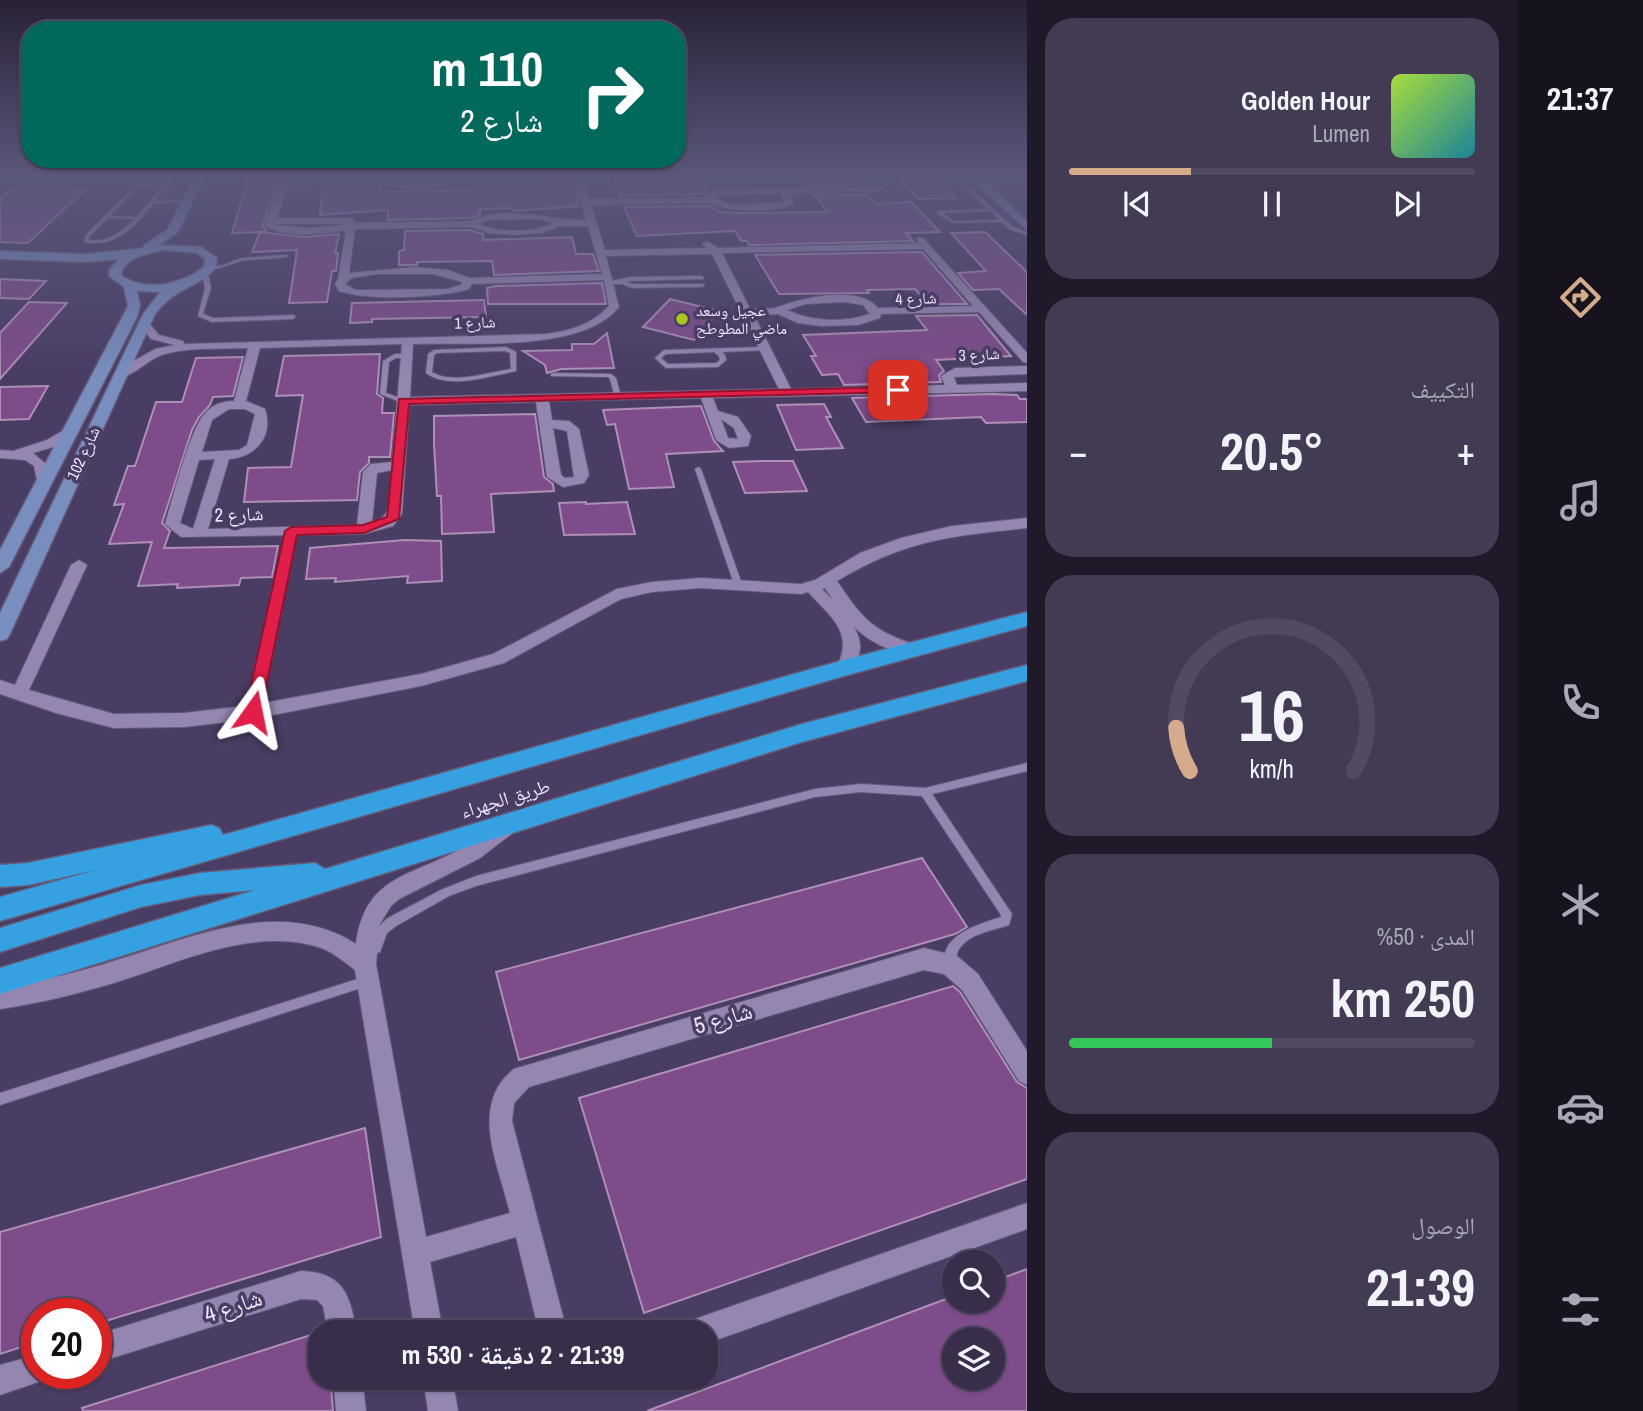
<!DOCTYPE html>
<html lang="ar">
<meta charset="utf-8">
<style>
:root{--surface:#382e4a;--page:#433a54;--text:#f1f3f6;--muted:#aba8b5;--line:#524a62;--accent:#d6ab8b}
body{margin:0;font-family:"Archivo Narrow","Noto Naskh Arabic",sans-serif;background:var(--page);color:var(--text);direction:rtl;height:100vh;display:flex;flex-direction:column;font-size:26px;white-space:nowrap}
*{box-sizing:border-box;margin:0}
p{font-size:23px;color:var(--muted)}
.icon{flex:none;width:38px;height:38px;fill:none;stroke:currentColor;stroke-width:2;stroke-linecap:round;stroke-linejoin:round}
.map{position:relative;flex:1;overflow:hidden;direction:ltr}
.drawer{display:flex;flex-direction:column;gap:18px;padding:18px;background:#1f1929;width:490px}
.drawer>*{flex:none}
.top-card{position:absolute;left:21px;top:21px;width:665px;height:147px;border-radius:28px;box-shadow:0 2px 5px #0004,0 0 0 2px var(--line);direction:rtl;background:#00695c;color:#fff;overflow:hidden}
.fabs{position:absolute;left:942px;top:1250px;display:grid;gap:14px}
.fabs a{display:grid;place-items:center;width:63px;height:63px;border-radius:50%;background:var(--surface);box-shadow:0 2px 5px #0004,0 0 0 2px var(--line);font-size:35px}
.speed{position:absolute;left:21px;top:1298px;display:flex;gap:14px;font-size:35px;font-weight:700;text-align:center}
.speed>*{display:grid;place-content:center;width:91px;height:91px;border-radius:50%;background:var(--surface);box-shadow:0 2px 5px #0004,0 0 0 2px var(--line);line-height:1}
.speed .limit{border:10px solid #d22;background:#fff;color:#111}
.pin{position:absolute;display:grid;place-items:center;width:60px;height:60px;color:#fff;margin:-30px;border-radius:14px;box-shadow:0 4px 10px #0006}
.me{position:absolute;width:77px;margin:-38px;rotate:12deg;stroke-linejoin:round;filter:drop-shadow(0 0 5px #0008)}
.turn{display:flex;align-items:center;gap:24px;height:147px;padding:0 28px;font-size:32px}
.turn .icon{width:91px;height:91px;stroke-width:2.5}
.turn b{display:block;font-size:49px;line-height:60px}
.big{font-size:52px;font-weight:800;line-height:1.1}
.drawer .card{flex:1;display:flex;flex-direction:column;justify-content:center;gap:10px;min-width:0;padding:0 24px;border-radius:28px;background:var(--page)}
.drawer .dial{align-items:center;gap:0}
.dial svg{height:182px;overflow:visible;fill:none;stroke:var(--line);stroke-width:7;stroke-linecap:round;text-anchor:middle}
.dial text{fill:var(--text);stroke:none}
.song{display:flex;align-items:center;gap:21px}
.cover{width:84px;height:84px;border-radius:10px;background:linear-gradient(135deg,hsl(80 70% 55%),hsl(190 70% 35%))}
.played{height:7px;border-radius:4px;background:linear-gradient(90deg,var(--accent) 30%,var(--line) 30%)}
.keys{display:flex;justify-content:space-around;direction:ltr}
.heat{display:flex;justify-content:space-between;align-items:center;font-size:38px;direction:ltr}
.charge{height:10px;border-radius:5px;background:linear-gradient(90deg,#34c759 50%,var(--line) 0)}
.trip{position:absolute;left:308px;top:1320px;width:410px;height:70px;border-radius:28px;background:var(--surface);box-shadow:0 2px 5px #0004,0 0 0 2px var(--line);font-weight:800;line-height:70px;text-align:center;direction:rtl}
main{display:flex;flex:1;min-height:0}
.dock{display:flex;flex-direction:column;width:126px;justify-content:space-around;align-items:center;background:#16121e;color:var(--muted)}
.dock .icon{width:49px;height:49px}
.dock .on{color:var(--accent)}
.dock b{font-size:32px;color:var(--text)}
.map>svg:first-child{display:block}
</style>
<main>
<nav class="dock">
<b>21:37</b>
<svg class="icon on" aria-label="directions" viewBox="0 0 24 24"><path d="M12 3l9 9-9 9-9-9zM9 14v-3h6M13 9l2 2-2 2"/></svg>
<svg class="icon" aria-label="music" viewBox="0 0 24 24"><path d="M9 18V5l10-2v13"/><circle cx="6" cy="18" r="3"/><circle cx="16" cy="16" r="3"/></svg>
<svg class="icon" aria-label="phone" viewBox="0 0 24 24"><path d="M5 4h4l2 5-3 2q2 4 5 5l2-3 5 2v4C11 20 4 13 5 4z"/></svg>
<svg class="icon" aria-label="climate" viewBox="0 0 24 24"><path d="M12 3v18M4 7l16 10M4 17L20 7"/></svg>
<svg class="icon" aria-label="car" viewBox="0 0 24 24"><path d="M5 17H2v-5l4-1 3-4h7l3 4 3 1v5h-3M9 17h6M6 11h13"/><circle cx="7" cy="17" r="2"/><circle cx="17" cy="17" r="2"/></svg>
<svg class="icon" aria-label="filters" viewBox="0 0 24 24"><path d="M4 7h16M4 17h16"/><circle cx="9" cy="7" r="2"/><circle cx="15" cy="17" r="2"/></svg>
</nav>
<section class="drawer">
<div class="card">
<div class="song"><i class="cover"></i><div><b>Golden Hour</b><p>Lumen</p></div></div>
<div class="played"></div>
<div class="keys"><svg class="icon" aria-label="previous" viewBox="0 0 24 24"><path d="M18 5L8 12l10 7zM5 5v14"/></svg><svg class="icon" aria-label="pause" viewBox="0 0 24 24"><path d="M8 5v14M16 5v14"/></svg><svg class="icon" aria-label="next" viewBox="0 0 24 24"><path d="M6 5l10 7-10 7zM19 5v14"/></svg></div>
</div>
<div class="card"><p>التكييف</p>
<div class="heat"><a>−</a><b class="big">20.5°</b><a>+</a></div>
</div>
<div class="card dial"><svg viewBox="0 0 100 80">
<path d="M14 69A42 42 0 1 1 86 69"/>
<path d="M14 69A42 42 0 0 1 8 50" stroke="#d6ab8b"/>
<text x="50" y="56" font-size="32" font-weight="700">16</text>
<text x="50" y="72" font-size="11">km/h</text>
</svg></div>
<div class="card"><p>المدى · 50%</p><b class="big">250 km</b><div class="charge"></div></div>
<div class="card"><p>الوصول</p><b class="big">21:39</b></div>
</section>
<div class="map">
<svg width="1027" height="1411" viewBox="0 0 1027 1411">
<rect width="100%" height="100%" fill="#4a3d63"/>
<g fill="#7e4c8a" stroke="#ae8fb5" stroke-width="2" fill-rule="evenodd">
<path d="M248,178H279L263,225L267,232L232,233Z"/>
<path d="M614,178H699L707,191L704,194L620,196Z"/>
<path d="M800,178H852L858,185H806Z"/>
<path d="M925,178L940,184L955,198L919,199L898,179Z"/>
<path d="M558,180H572L579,206L516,211L509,208L480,209V215L470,218L388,220V210L320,215L323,186H380V192H423L480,188L479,182L499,181V184L559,182Z"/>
<path d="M14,187L86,189L28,243L0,242V199Z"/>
<path d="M814,195H867L876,204L911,202L940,232L906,233L913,241L749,245L747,241H741L735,231L637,236L624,207L710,206L720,212L740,213L828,212Z"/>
<path d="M470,230L483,234L484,240L572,237L576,254H593L599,271L494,275L492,261L417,262V265H399V251L404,250L405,231Z"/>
<path d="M260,232L304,237L339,234L335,253H338L336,271H332L327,302L289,303L297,250L252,252Z"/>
<path d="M985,232L1027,272V315L999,289L973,290L958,273L986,271L951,233Z"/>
<path d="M922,252L967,304H928L915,289L867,290L869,293L779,294L755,255Z"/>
<path d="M0,279L46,281L29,299L0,298Z"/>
<path d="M602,283L606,304H488L487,288L496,286Z"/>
<path d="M670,299L719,311L694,340L643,327Z"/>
<path d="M484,300L486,317L372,319V322L350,323L352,303Z"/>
<path d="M29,302L67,303L0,379V333Z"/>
<path d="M977,315L1011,356L936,360L944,371L939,375L941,382L844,385L838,374L822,375L811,356H816L803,335L927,330L916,316Z"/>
<path d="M607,333L614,368L561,369L547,373L545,365L523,351L572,350V344H594Z"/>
<path d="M380,354L377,394L383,398L382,413H394L390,457H369V463L360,472L357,500L244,502L248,468L291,467L303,395L276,396L284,356Z"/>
<path d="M243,357L233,396L213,397L210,405L199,417L192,430L162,523L170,531L164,548L278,546L272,577L241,578L239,585L177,588L178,584L138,586L152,542L109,544L124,504L114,505L128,466H135L156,402H182L196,358Z"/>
<path d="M48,386L29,419L0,420V387Z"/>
<path d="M992,394L1017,395L1020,399H1027V422L986,423L981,417L866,422L852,398Z"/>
<path d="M824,404L831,417H826L843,448L796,450L777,405Z"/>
<path d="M701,406L714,441L723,451L666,454L674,487L629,489L615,424L607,425L603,410Z"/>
<path d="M535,414L544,477L553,484L554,491L491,494L494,532L442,534L441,496H437L434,444V416Z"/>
<path d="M763,461H793L807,491L745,493L733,462Z"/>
<path d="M586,502V504L627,502L635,534L564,535L559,503Z"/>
<path d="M405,540L441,541L442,581L407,583L408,576L335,582L336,578L306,579L310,548Z"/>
<path d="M922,858L967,927L955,934L519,1060L496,972Z"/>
<path d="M953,986L960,992L1017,1082L1027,1088V1179L644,1313L579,1098Z"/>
<path d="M365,1128L381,1237L96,1324V1314H37V1342L0,1354V1232Z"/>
<path d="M1027,1269V1411H647L954,1296V1300H992V1282ZM954,1339H992V1377H954Z"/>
<path d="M320,1332V1377H330L333,1411H83L82,1408Z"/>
</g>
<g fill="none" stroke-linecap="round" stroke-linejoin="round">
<g stroke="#655a79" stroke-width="2">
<g id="lane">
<path d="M142,178H146L142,183L165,184L170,178H174L156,201L176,200L188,204L186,205L176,202L153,204C134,227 116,248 84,242L85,236ZM139,185L163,186L137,217L110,216ZM108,218L135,219C121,232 108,243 89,240V237Z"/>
<path d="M956,178H960L1013,227L1027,232V235L1009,229L1002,222L952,223L936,213L938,211L988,209ZM991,211L1000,220L953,221L943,213Z"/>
<path d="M285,255H287V257C273,259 260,259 246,260C232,262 221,271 207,268L224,265L241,258Z"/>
<path d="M205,271L208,273L211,288L203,314L213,318L293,315L296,317L293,319L212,322L198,316L205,288L202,273Z"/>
<path d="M701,276L704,278L703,279L630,281L627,282L633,284H704L705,285L702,287L632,288L622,284H610L607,282C611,280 622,280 629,277Z"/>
<path d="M506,347L516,352V371C491,376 448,390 426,373L428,354L434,350ZM505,351L510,353L511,369C488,372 453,385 432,372L434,355L437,353Z"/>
<path d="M765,347L767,348V350L722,352L725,355L726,360L718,367L666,368L655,358L664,350ZM714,352L719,356L720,360L716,363L668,364L661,358L666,354Z"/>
<path d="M395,354H407L410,356L407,358H396L389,362L386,393L405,400L406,401L403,403L380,394L383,361Z"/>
<path d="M553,373L611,374L616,378L621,397L618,399L615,397L610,379L608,377L551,376V374Z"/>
<path d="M698,467L701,469L742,584L741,586H735L734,584L695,469Z"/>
<path d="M288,529H294L295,531L257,712L256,714H250L249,712Z"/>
<path d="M1027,763V771L932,794L1012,914L1009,925C992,931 968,933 958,951C956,956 955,962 953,968L949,969L945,968C938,935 977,925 1001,917V915L922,796L861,792L815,797L476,886L449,896L396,926L387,933L380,952L376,953L372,952L371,948L379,926L388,918L441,890L476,876L815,789L861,784L925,788Z"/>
<path d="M367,976L371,977L373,981L371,985L367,986L0,1105V1093Z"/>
</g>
</g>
<g stroke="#655a79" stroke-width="2">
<g id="street">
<path d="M282,178H383L409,184L468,178L448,186L423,189L397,188L380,183L288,184L277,218H352L356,223L470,221C508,204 548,220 586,220L574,178H582L589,199L706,197L707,194L718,189L883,187L880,192L789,193L794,203C779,214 727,212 710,203L591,205L605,250L706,248L702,244L707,241L718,248L918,243L917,238H923L1027,353V363L1023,362L979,312L881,314L880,318L858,325L821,326L798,323L778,314L754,315L791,389L945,385L941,376L955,368L1027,366V374L954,377L957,385L1027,383V391L713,398L718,411L738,417L751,436L748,446L729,448L716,440L701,398L549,401L552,420L569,421L579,429L589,475L584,483L563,487L547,477L536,402L409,405L402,514L393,526L364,534L181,537L165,524C173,499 190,425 208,410C215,404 224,401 234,401L248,348C221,349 192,347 165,354C148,358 133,379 116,377V371L155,349L175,345L151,339L139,324L140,322H148L159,335L183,341L184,344L545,334C570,331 591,325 609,306L604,280L472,284L469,289C438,298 370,301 339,291L335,284L338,279L346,230C323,234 285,239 265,226ZM780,193L785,202L782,203L727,204L715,197L720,195ZM537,219L553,223C533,233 499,233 479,224L489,220ZM280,224H347L310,228L277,225ZM561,226H588L602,274L470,278L448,270L414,267L349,273L355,229L470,227L489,233L516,235L542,233ZM923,249L973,306L878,308C859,284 801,298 778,307C771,310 758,308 750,309L722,253ZM712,254L779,389L410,397L413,344C470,342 582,353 619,307L606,256ZM377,274H432L462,282L461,285L447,289L356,290L345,284L352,278ZM844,302L863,305L870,314C843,323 813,322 787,310L806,304ZM402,344L392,462L371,464L363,472L357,525L208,529L229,459C255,457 274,437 265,409L246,401L260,348ZM229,409H245L255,414L247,445L239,450L202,452L212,420ZM721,419L734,428L738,439L728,438ZM553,428L567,431L574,477L565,478L561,475ZM215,459L193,529L180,523L199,460ZM392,470C390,491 396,517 372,522L377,473Z"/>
<path d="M74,424L80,428L79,431L57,446L33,453L47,465L50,482L48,485H38L34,466L25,460L0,458V450L13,451L47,440Z"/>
<path d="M1027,518V528C950,536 905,540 837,581C862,618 872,631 916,645L918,649L910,655C888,650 871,643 854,627C864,645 861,656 850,672L844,674L836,668C855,633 831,617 808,592L801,594L701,588L652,592L621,599L504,663L421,686L253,719L184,727L114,728L56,713L0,694V680L15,685L71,565L79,560L87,565L29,690L114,714L184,713L253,705L421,674L493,654L617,589L652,582L701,578L801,584L815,580L860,553L901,538L952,526ZM825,588L833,600L822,589Z"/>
<path d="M507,818L514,820L517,826L514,832L480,858L399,899L391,906L380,924L376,964L426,1237L510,1213C499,1166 468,1105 514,1069L924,948L957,956L978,974L1027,1051V1085L1019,1081L962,990L944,974L924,970L529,1087L514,1103L512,1121L567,1332H539L516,1237L430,1262L443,1332H415L355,970C345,962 335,954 324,949C258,925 182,961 120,981C81,993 41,1003 0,1009V987C41,981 81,972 120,959C195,936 282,897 356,944C365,872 416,877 467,845C480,837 492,823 507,818Z"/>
<path d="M1027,1203V1229L705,1344V1332H684L688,1322L698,1318Z"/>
<path d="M301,1271C343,1272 351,1295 356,1332H328L323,1306L317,1300L301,1299L96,1363V1335Z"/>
<path d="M37,1355V1374H49L47,1379L0,1395V1365Z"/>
<path d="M333,1377H362L366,1411H336Z"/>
<path d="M423,1377H452L458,1411H428Z"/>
</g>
</g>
<g stroke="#655a79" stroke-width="3">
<g id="secondary">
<path d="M194,178H204L178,232L160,245L201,247L217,258L216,268C196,289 176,287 155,314L10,634L7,639L0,641V613L143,314L160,292L137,291L140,306L137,317L9,567L0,573V550L128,306L124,287L109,276V270L119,259L86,262L0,259V251L86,254L143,248L144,245L167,230ZM166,250L197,253L205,259L204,267C182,284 145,293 121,275C124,257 150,253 166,250Z"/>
<path d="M971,178H982L1027,221V230Z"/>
</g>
</g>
<g stroke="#655a79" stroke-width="3">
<g id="highway">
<path d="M1027,612V626L844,676L0,921V897L96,870L28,885L0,887V865L28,863L211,825L219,828L223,835L844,660Z"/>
<path d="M1027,665V681L802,742L0,994V968L255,890L200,895L141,907L0,952V928L141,885L200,873L315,863L325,869L802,724Z"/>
</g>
</g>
<use href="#lane" fill="#9586b1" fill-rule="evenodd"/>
<use href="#street" fill="#9586b1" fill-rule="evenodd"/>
<use href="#secondary" fill="#788ebf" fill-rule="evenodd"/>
<use href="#highway" fill="#35a1e1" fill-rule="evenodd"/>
</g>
<linearGradient id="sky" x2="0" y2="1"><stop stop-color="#292236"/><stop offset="0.47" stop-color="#5a577c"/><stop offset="1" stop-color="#5a577c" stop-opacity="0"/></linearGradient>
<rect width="1027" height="375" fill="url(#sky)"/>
<path fill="#e11d48" stroke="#92132f" stroke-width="2" d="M898,387L902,388V392L409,404L399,519L364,533L297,535L261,712L253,718L245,712L285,531L291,527L363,525L387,517L399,399Z"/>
<circle fill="#aac718" stroke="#4a3d63" stroke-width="2.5" cx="682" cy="319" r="7"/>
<g text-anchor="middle" stroke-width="7" stroke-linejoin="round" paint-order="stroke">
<g font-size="16" fill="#ede6fd" stroke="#4a3d63">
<text transform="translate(916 298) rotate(-2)" y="6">شارع 4</text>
<text transform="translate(475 322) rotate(-2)" y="6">شارع 1</text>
<text transform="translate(979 354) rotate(-3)" y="6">شارع 3</text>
<text transform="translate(83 453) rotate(-65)" y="6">شارع 102</text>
</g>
<g font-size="16" fill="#ede6fd" stroke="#4a3d63" text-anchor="start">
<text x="696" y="316">عجيل وسعد<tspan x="696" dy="18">ماضي المطوطح</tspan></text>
</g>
<g font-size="19" fill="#ede6fd" stroke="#4a3d63">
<text transform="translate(239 514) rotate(-2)" y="7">شارع 2</text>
<text transform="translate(505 798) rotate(-17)" y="7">طريق الجهراء</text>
</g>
<g font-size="23" fill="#ede6fd" stroke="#4a3d63">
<text transform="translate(723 1018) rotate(-16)" y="8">شارع 5</text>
<text transform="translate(233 1306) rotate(-18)" y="8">شارع 4</text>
</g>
</g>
</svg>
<div class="fabs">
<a><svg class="icon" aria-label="search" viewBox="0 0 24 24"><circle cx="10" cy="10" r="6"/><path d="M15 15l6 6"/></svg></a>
<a><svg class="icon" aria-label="layers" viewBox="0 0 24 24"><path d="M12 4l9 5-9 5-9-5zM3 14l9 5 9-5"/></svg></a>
</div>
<div class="speed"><div class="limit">20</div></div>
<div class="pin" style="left:898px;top:390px;background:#d93025"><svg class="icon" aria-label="arrive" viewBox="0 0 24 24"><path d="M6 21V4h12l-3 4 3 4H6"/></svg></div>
<svg class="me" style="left:253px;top:712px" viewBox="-20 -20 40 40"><path d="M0-17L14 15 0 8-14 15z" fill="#e11d48" stroke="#fff" stroke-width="4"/></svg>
<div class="trip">21:39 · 2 دقيقة · 530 m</div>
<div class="top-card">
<div class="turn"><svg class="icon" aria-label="right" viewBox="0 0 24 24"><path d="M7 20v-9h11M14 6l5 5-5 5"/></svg><div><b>110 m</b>شارع 2</div></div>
</div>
</div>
</main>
